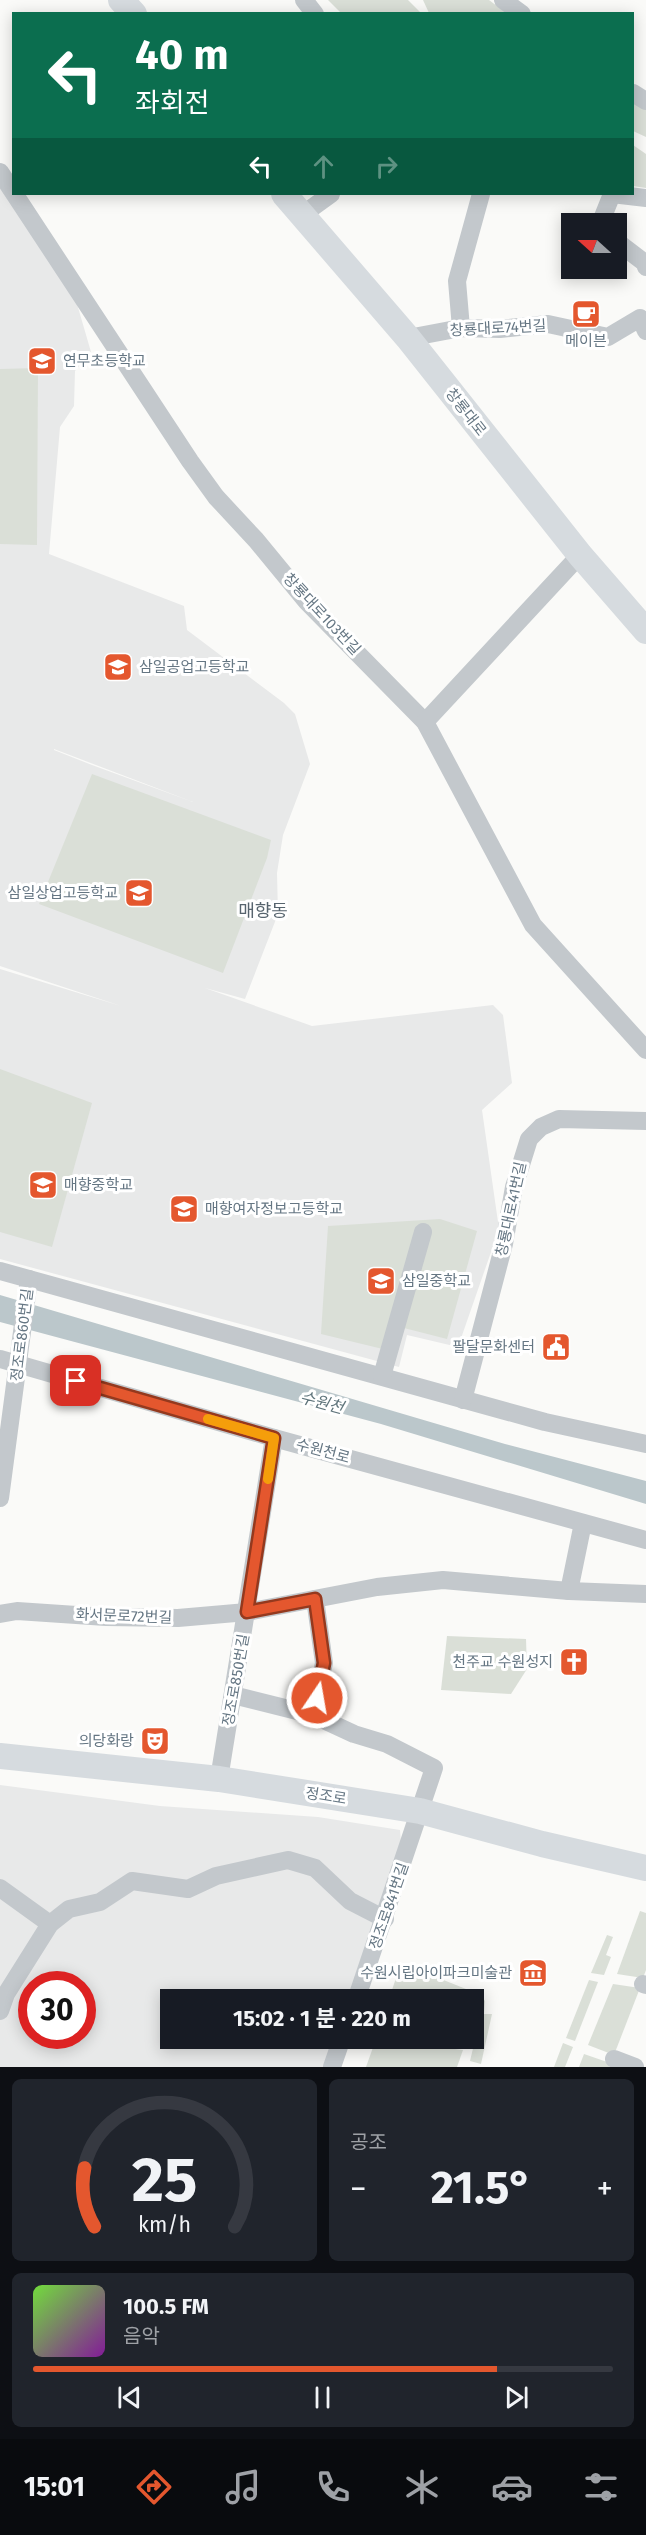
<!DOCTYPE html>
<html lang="ko">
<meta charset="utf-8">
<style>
:root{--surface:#171b24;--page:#20242c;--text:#f1f3f6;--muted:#9ea1a6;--line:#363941;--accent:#e4572e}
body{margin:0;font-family:"Fira Sans","Noto Sans KR",sans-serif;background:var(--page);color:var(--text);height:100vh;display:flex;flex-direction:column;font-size:22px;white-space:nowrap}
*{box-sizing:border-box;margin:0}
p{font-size:20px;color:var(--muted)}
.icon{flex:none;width:33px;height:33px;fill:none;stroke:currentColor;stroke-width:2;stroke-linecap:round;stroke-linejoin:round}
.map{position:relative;height:2067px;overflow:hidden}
.details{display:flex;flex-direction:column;gap:12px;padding:12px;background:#0d0f14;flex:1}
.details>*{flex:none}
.guide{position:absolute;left:12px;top:12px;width:622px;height:183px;border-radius:0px;box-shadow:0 3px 15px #0003;background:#0b6e4f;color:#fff;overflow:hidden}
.needle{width:39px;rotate:291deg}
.controls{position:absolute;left:561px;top:213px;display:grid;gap:12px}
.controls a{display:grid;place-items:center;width:66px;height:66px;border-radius:0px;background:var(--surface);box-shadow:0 3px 15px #0003;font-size:30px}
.speed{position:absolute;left:18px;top:1971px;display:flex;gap:12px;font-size:30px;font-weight:700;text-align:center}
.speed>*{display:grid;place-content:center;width:78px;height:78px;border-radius:50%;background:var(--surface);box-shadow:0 3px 15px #0003;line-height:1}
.speed .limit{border:9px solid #d22;background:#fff;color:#111}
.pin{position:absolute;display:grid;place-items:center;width:51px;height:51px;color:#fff;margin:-26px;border-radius:12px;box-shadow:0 3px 9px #0006}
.me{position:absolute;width:66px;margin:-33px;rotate:12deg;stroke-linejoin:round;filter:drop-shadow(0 0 4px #0008)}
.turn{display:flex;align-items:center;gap:21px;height:126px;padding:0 24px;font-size:27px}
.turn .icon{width:78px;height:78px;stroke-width:2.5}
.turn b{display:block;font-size:42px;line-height:51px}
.lanes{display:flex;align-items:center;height:57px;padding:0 24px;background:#0003;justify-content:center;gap:30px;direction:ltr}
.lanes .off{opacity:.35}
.big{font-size:45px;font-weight:700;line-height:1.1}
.details .tile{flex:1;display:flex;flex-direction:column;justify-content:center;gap:9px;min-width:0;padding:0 21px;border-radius:9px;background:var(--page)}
.details .dial{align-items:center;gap:0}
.dial svg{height:156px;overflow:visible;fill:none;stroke:var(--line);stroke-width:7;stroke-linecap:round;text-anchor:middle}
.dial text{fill:var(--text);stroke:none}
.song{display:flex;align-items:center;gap:18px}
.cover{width:72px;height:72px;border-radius:9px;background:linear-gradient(135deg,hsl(100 70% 55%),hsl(290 70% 35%))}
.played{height:6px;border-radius:3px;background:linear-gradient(90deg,var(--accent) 80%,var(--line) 80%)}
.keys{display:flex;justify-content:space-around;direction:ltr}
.heat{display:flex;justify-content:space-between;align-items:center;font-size:33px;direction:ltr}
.details .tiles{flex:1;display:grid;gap:12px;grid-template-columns:1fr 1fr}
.tile:last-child{grid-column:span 2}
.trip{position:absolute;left:160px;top:1989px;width:324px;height:60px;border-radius:0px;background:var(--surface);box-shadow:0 3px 15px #0003;font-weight:700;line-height:60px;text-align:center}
.menu{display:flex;height:96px;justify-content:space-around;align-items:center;background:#090b0e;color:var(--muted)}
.menu .icon{width:42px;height:42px}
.menu .active{color:var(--accent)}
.menu b{font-size:27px;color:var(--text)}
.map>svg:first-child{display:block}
</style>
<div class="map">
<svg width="646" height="2067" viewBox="0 0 646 2067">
<rect width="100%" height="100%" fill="#fafaf8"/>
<g fill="#e8e9e9" fill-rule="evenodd">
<path d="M0,185L75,297L91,352L75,371L74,406L60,427L49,554L184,606L187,630L284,703L295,714L310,764L283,835L277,873L278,914L245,999L205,988L312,1026L493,1005L503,1015L512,1083L482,1110L499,1229L458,1347L407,1335L399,1367L0,1259V969L121,1006L0,966ZM54,750V749L193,802L92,765Z"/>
<path d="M0,1785L160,1806L318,1817L400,1830L401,1844L349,1999L171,2000V2038L335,2039L326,2067H0ZM32,1984H82V2036H32Z"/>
</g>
<g fill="#dadfd7">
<path d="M328,0H408L421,13H341Z"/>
<path d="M423,0H489L506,13H429Z"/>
<path d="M633,98L646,106V137L633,131Z"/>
<path d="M633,145L646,154V188L633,186Z"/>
<path d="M38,368L37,545L0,544V369Z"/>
<path d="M92,774L271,840L267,858L223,973L39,904Z"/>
<path d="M0,1069L92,1103L52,1247L0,1232Z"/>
<path d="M440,1219L477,1231L447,1339L400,1327L395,1352L321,1334L328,1226Z"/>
<path d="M447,1636L526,1639L527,1669L511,1694L441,1690Z"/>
<path d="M640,1911L646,1913V1970L643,1978L617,1974Z"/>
<path d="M607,1935L613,1937L606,1955L611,1957L604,1975L591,1973Z"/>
<path d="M401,1963L481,1995L485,2001L484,2014H492L481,2064L470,2061L475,2040L464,2039L474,2038V2000L389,1999Z"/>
<path d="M589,1980L598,1982L575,2041L566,2038Z"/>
<path d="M613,1984L640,1988L614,2055L588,2045Z"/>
<path d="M376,2039L463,2050L457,2067H366Z"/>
<path d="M563,2043L573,2047L565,2067H554Z"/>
<path d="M584,2054L610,2063L609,2067H579Z"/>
</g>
<path fill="#bbc7cb" d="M0,1295L505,1444L646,1481V1504L381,1424L0,1322Z"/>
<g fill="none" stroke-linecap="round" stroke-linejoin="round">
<g stroke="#c3c8cc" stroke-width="18">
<path d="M304,0L315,14"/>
<path d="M503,0L522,14"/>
<path d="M633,93L646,101"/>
<path d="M0,172L190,461L216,497L256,540L307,602L425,722L533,925L646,1050"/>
<path d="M612,194L646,198"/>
<path d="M302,215L331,194"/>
<path d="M600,224L612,194"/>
<path d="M616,241L645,263L646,267"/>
<path d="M461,328L457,281L481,194"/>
<path d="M408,338L461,328L500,329L548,324L608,337L640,318L646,331"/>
<path d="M425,722L580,555"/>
<path d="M0,1271L545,1422L646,1444"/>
<path d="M0,1359L274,1438L646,1540"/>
<path d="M382,1376L423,1232"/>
<path d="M463,1400L504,1244L514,1187L529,1139L541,1127L559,1119L646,1121"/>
<path d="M0,1498L29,1279"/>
<path d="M569,1591L583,1523"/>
<path d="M0,1614L17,1611L106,1617L178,1618L247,1612L377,1587L443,1580L569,1591L646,1594"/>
<path d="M233,1695L313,1715L354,1734L387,1744L434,1768L356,2000"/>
<path d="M313,1715L324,1663L315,1599"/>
<path d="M219,1779L274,1438"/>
<path d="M0,1888L50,1924"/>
<path d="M643,1984L646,1985"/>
<path d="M0,2011L6,1994L50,1924L69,1909L100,1902L132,1881L188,1889L216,1876L288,1860L315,1868L350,1901L385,1919"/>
<path d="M614,2059L635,2067"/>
<path d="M332,2067L342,2038"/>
</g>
<g stroke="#d6dbdf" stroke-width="26">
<path d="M121,0L134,14"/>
<path d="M284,194L408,338L580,555L646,631"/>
<path d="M0,1756L219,1779L420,1811L542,1844L646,1868"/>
</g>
</g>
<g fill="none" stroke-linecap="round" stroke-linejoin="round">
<g stroke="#94391e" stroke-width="15">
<path id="route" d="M76,1381L274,1438L247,1612L315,1599L324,1663L317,1698"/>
</g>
<use href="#route" stroke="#e4572e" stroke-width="10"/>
<path stroke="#f59e0b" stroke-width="10" d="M208,1419L274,1438L268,1479"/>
</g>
<defs>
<g id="cafe-square" transform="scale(1.5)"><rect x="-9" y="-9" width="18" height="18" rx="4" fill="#e4572e" stroke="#fff"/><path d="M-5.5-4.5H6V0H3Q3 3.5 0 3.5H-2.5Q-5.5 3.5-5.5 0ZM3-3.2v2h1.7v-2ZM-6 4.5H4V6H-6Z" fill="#fff"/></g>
<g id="school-square" transform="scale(1.5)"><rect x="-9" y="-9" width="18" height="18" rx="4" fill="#e4572e" stroke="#fff"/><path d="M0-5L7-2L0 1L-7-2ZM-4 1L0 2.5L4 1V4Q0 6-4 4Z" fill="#fff"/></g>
<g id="civic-square" transform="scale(1.5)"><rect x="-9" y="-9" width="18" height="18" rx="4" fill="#e4572e" stroke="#fff"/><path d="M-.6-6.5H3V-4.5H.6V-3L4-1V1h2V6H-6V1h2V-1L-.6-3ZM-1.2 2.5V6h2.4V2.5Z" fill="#fff"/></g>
<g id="church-square" transform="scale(1.5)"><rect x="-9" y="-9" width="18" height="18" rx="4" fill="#e4572e" stroke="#fff"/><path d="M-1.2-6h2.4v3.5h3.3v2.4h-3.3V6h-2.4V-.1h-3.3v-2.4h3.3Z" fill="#fff"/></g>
<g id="theatre-square" transform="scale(1.5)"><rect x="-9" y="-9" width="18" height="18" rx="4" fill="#e4572e" stroke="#fff"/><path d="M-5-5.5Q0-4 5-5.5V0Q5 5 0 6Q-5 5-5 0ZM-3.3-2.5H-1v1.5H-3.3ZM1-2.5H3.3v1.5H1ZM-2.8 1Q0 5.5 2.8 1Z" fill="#fff"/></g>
<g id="museum-square" transform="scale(1.5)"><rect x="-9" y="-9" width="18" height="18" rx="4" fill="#e4572e" stroke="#fff"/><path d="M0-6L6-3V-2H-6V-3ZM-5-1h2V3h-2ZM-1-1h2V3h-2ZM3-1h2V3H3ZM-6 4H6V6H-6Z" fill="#fff"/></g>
</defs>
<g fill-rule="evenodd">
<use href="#cafe-square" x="586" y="314"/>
<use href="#school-square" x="42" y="361"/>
<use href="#school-square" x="118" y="667"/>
<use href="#school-square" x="139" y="893"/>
<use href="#school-square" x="43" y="1185"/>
<use href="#school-square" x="184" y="1209"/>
<use href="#school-square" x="381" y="1281"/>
<use href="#civic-square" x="556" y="1347"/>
<use href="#church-square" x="574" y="1662"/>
<use href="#theatre-square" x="155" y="1741"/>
<use href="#museum-square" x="533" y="1973"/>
</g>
<g text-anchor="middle" stroke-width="6" stroke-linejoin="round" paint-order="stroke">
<g font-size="15" fill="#657683" stroke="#fff">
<text transform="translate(498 328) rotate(-3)" y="5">창룡대로74번길</text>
<text transform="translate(466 412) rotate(52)" y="5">창룡대로</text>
<text transform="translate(322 614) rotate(47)" y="5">창룡대로103번길</text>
<text transform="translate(511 1209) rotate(-78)" y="5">창룡대로41번길</text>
<text transform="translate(22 1335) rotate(-83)" y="5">정조로860번길</text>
<text transform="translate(323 1451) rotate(15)" y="5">수원천로</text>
<text transform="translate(124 1616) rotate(2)" y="5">화서문로72번길</text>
<text transform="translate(236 1680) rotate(-80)" y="5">정조로850번길</text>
<text transform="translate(326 1796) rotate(9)" y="5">정조로</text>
<text transform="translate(389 1906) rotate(-71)" y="5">정조로841번길</text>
</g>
<g font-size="15" fill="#657683" stroke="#fff" text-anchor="start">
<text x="586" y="346" text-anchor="middle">메이븐</text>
<text x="63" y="366">연무초등학교</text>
<text x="139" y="672">삼일공업고등학교</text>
<text x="118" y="898" text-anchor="end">삼일상업고등학교</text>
<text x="64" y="1190">매향중학교</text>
<text x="205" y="1214">매향여자정보고등학교</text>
<text x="402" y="1286">삼일중학교</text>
<text x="535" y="1352" text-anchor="end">팔달문화센터</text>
<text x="553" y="1667" text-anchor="end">천주교 수원성지</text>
<text x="134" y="1746" text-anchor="end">의당화랑</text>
<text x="512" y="1978" text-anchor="end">수원시립아이파크미술관</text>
</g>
<g font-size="16" font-style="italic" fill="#60757c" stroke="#fff">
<text transform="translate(322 1402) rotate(15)" y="6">수원천</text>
</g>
<g font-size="18" fill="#57646e" stroke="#fff">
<text x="263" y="917">매향동</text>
</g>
</g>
</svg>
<div class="controls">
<a><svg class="needle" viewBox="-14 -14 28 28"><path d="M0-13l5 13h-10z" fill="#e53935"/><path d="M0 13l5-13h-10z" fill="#9ea1a6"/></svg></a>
</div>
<div class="speed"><div class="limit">30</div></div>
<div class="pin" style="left:76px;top:1381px;background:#d93025"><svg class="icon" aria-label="arrive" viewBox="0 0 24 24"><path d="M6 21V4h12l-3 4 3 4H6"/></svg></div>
<svg class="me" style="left:317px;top:1698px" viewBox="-20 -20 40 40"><circle r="17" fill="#e4572e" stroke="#fff" stroke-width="3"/><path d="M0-11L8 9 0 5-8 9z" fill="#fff"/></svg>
<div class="trip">15:02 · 1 분 · 220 m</div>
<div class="guide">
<div class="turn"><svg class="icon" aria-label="left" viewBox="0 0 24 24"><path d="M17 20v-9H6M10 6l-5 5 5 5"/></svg><div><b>40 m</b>좌회전</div></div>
<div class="lanes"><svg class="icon" aria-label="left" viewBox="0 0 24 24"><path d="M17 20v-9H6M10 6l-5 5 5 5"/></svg><svg class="icon off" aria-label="ahead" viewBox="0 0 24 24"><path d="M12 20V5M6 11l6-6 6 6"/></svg><svg class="icon off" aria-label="right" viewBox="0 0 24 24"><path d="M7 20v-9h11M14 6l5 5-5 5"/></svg></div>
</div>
</div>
<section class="details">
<div class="tiles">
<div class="tile dial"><svg viewBox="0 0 100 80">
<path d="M14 69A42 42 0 1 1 86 69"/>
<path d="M14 69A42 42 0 0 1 9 39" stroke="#e4572e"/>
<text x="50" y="56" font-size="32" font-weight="700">25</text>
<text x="50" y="72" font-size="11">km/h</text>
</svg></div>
<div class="tile"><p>공조</p>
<div class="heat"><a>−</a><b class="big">21.5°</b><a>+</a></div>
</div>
<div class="tile">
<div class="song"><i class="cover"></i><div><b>100.5 FM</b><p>음악</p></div></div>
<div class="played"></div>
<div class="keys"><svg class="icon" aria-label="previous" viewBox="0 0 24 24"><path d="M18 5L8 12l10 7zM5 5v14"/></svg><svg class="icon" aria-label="pause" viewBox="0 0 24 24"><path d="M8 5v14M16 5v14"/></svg><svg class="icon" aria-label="next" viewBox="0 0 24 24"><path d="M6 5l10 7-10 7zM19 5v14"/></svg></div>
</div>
</div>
</section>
<nav class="menu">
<b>15:01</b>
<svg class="icon active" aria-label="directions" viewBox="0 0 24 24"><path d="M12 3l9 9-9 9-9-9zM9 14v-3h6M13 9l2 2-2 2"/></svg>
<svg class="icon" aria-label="music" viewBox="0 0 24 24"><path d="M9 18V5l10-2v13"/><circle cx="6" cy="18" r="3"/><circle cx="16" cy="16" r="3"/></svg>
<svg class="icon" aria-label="phone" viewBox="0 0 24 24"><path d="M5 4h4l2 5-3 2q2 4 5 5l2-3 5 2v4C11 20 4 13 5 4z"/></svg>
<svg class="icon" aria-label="climate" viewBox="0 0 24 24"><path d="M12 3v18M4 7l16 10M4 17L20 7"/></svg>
<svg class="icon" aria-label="car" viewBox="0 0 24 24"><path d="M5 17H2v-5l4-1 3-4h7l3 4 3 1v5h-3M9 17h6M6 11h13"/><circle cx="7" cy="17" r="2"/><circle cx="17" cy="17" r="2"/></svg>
<svg class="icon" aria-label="filters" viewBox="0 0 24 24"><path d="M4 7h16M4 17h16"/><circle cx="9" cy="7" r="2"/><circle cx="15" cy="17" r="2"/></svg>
</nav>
